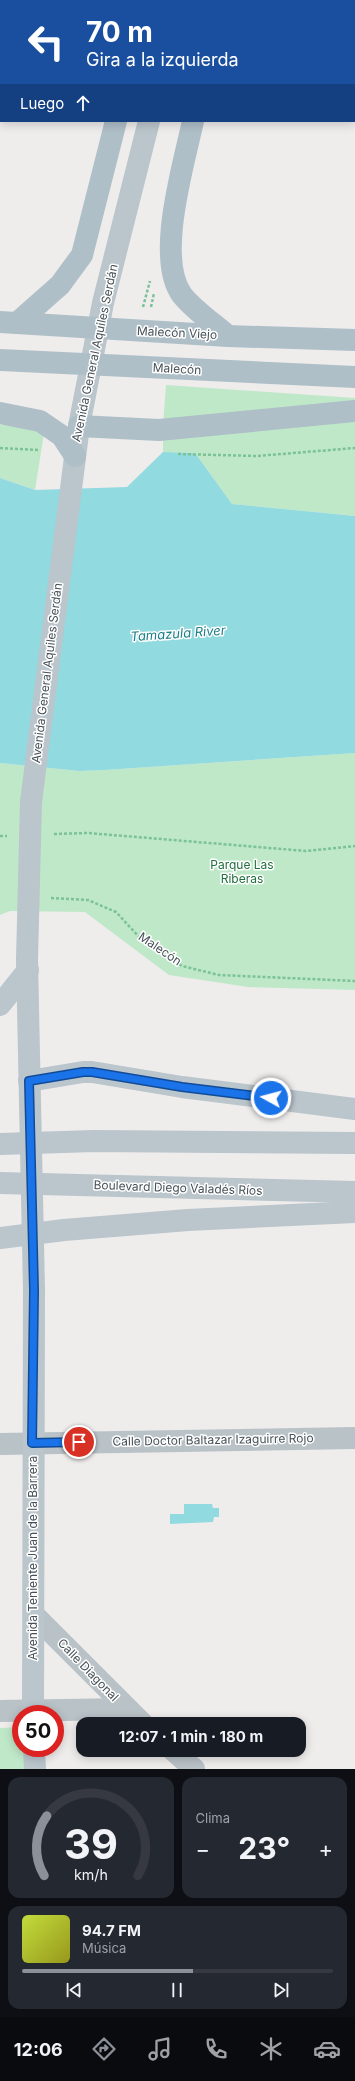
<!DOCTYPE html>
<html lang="es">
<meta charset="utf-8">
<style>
:root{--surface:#171b24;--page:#242831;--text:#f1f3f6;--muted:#9ea1a6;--line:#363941;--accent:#8c9099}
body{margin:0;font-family:Inter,sans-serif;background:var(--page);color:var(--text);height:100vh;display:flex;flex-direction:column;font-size:15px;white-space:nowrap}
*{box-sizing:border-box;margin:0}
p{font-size:13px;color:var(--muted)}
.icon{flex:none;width:22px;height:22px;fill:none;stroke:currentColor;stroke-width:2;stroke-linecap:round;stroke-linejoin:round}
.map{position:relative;height:1769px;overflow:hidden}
.panel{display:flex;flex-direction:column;gap:8px;padding:8px;background:#0d0f14;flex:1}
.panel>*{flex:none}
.banner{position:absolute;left:0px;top:0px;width:355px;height:122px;box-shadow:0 2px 10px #0003;background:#1a4fa0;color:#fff;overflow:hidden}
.speed{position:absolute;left:12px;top:1705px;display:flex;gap:8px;font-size:20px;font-weight:700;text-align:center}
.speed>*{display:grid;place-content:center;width:52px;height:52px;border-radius:50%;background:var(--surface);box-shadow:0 2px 10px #0003;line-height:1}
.speed .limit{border:6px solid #d22;background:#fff;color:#111}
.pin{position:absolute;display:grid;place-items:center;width:34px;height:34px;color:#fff;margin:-17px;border:2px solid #fff;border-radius:50%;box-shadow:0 1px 4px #0007}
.me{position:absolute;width:44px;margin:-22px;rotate:277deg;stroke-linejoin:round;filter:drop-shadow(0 0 3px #0008)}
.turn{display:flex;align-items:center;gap:14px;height:84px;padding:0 20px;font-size:18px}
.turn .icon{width:52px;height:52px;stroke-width:2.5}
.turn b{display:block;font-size:28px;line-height:34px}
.then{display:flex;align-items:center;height:38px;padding:0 20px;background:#0003;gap:8px;font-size:15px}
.big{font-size:30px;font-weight:700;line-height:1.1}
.panel .widget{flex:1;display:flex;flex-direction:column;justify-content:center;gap:6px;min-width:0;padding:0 14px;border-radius:12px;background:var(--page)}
.panel .dial{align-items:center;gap:0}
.dial svg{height:104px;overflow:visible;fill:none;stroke:var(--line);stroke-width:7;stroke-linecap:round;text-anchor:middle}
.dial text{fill:var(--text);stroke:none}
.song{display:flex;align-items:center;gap:12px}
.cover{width:48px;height:48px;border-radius:6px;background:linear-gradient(135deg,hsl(70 70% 55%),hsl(60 70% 35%))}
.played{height:4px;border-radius:2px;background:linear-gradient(90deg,var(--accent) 55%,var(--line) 55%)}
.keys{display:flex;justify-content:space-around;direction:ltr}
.heat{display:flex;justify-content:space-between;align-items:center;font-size:22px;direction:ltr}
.panel .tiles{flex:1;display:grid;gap:8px;grid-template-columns:1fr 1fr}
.widget:last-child{grid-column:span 2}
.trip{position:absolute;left:76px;top:1717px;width:230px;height:40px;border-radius:12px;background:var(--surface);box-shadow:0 2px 10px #0003;font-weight:700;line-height:40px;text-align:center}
.tab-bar{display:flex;height:64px;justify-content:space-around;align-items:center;background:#090b0e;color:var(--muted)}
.tab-bar .icon{width:28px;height:28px}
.tab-bar .current{color:var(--accent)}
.tab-bar b{font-size:18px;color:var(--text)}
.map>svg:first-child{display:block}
</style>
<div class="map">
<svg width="355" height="1769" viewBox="0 0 355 1769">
<rect width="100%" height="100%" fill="#efecec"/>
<g fill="#bfe8c9">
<path d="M166,385L355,398V516L232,504L195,453L163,452V426Z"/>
<path d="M0,425L45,427L35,490L0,478Z"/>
<path d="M355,753V990L248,987L169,975L85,912L10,911L0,915V763L79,771L105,770Z"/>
<path d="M21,1727V1748H27L28,1769H0V1728Z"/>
</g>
<g fill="#91dae0">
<path d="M163,452L195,453L232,504L355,516V753L105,770L79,771L0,763V478L35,490L127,487Z"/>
<path d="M184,1504H212L213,1508H219V1517H214L213,1522L170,1524V1514H184Z"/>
</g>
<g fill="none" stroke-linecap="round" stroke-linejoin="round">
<g stroke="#7bc296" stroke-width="2.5" stroke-dasharray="3 2" stroke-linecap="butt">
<path d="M143,307L150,281"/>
<path d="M151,307L154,293"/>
<path d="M0,448L39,450"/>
<path d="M178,454L257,456L355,448"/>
<path d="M54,834L88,833L306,851L355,846"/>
<path d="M0,836H7"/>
<path d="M51,898L88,900L116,912L141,939L182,966L219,975L355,981"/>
</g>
<g stroke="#b9c2c7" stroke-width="22">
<path d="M0,1444L355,1438"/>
<path d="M0,1711L126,1709"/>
</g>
<g stroke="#b9c2c7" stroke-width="22">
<path d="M34,1615L143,1724"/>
<path d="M173,1750L194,1769"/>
</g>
<g stroke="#bac5cc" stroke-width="22">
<path d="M169,1V0"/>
<path d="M0,1005L28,970"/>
<path d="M29,1081L83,1072H92L182,1087L355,1109"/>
<path d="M0,1144L94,1141L355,1143"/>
<path d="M0,1183L355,1192"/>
<path d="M0,1238L64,1230L188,1220L355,1212"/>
<path d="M33,1714L34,1290L27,960L31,802L79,426L103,303L149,121"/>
<path d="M34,1748L35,1769"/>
</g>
<g stroke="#afbfc8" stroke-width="22">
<path d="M209,0V1"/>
<path d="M134,1V0"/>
<path d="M193,121C184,164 155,258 182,295C194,310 213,323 228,336"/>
<path d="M0,322L228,336L355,340"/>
<path d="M17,323L60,285L82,255L116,121"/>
<path d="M0,360L355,377"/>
<path d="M0,413L40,421L62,436L75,456"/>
<path d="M79,426L159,430L355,411"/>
</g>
</g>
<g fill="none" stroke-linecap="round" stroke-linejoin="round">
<g stroke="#114b97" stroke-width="10">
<path id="route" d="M79,1442L32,1443L34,1290L29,1081L83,1072H92L182,1087L271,1098"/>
</g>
<use href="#route" stroke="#1a73e8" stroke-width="7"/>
</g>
<g text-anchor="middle" stroke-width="3" stroke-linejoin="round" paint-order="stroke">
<g font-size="12" fill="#475157" stroke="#fff">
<text transform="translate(177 333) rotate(3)" y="4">Malecón Viejo</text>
<text transform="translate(95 353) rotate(-78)" y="4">Avenida General Aquiles Serdán</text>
<text transform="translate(177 369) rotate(3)" y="4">Malecón</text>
<text transform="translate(47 673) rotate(-83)" y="4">Avenida General Aquiles Serdán</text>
<text transform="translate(160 949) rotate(34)" y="4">Malecón</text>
<text transform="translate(178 1188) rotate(2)" y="4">Boulevard Diego Valadés Ríos</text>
<text transform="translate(213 1440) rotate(-1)" y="4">Calle Doctor Baltazar Izaguirre Rojo</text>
<text transform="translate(33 1558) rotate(-90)" y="4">Avenida Teniente Juan de la Barrera</text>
<text transform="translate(88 1670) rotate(46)" y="4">Calle Diagonal</text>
</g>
<g font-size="12" fill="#216f3e" stroke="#fff">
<text x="242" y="869">Parque Las<tspan x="242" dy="14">Riberas</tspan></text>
</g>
<g font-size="13" font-style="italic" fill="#1b7e87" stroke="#fff">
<text transform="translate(178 633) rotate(-4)" y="5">Tamazula River</text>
</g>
</g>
</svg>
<div class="speed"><div class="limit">50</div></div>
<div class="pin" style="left:79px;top:1442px;background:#d93025"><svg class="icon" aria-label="arrive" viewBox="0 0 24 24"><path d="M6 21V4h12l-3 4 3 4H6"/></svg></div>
<svg class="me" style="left:271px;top:1098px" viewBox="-20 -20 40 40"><circle r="17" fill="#1a73e8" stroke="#fff" stroke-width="3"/><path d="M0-11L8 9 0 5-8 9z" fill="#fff"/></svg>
<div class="trip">12:07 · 1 min · 180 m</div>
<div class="banner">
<div class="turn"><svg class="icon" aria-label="left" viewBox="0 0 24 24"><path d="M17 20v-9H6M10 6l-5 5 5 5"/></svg><div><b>70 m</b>Gira a la izquierda</div></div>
<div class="then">Luego<svg class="icon" aria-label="ahead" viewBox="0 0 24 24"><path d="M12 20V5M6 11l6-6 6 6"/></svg></div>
</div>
</div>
<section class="panel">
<div class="tiles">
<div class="widget dial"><svg viewBox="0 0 100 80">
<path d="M14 69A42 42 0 1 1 86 69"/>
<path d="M14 69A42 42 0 0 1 16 23" stroke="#8c9099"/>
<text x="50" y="56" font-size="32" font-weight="700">39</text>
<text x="50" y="72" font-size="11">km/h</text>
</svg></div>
<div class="widget"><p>Clima</p>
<div class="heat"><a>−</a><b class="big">23°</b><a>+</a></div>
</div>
<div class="widget">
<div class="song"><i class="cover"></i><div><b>94.7 FM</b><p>Música</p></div></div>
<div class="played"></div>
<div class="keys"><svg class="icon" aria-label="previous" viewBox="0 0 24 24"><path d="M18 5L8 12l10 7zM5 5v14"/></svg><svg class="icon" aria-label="pause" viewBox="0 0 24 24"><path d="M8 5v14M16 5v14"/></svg><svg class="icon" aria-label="next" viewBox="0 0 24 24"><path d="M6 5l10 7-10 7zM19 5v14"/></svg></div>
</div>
</div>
</section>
<nav class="tab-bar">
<b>12:06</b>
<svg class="icon current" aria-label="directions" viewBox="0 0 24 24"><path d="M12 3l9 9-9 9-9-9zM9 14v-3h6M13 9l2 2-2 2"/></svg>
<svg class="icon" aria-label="music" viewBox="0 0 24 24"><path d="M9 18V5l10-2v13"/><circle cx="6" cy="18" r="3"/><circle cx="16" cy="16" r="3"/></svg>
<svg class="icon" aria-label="phone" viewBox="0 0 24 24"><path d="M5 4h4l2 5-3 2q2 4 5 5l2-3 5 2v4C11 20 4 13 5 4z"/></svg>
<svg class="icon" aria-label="climate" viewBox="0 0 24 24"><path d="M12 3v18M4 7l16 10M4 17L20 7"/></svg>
<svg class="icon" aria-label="car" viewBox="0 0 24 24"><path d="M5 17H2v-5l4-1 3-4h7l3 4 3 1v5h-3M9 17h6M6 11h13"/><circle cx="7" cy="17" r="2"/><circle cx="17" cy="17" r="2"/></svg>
</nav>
